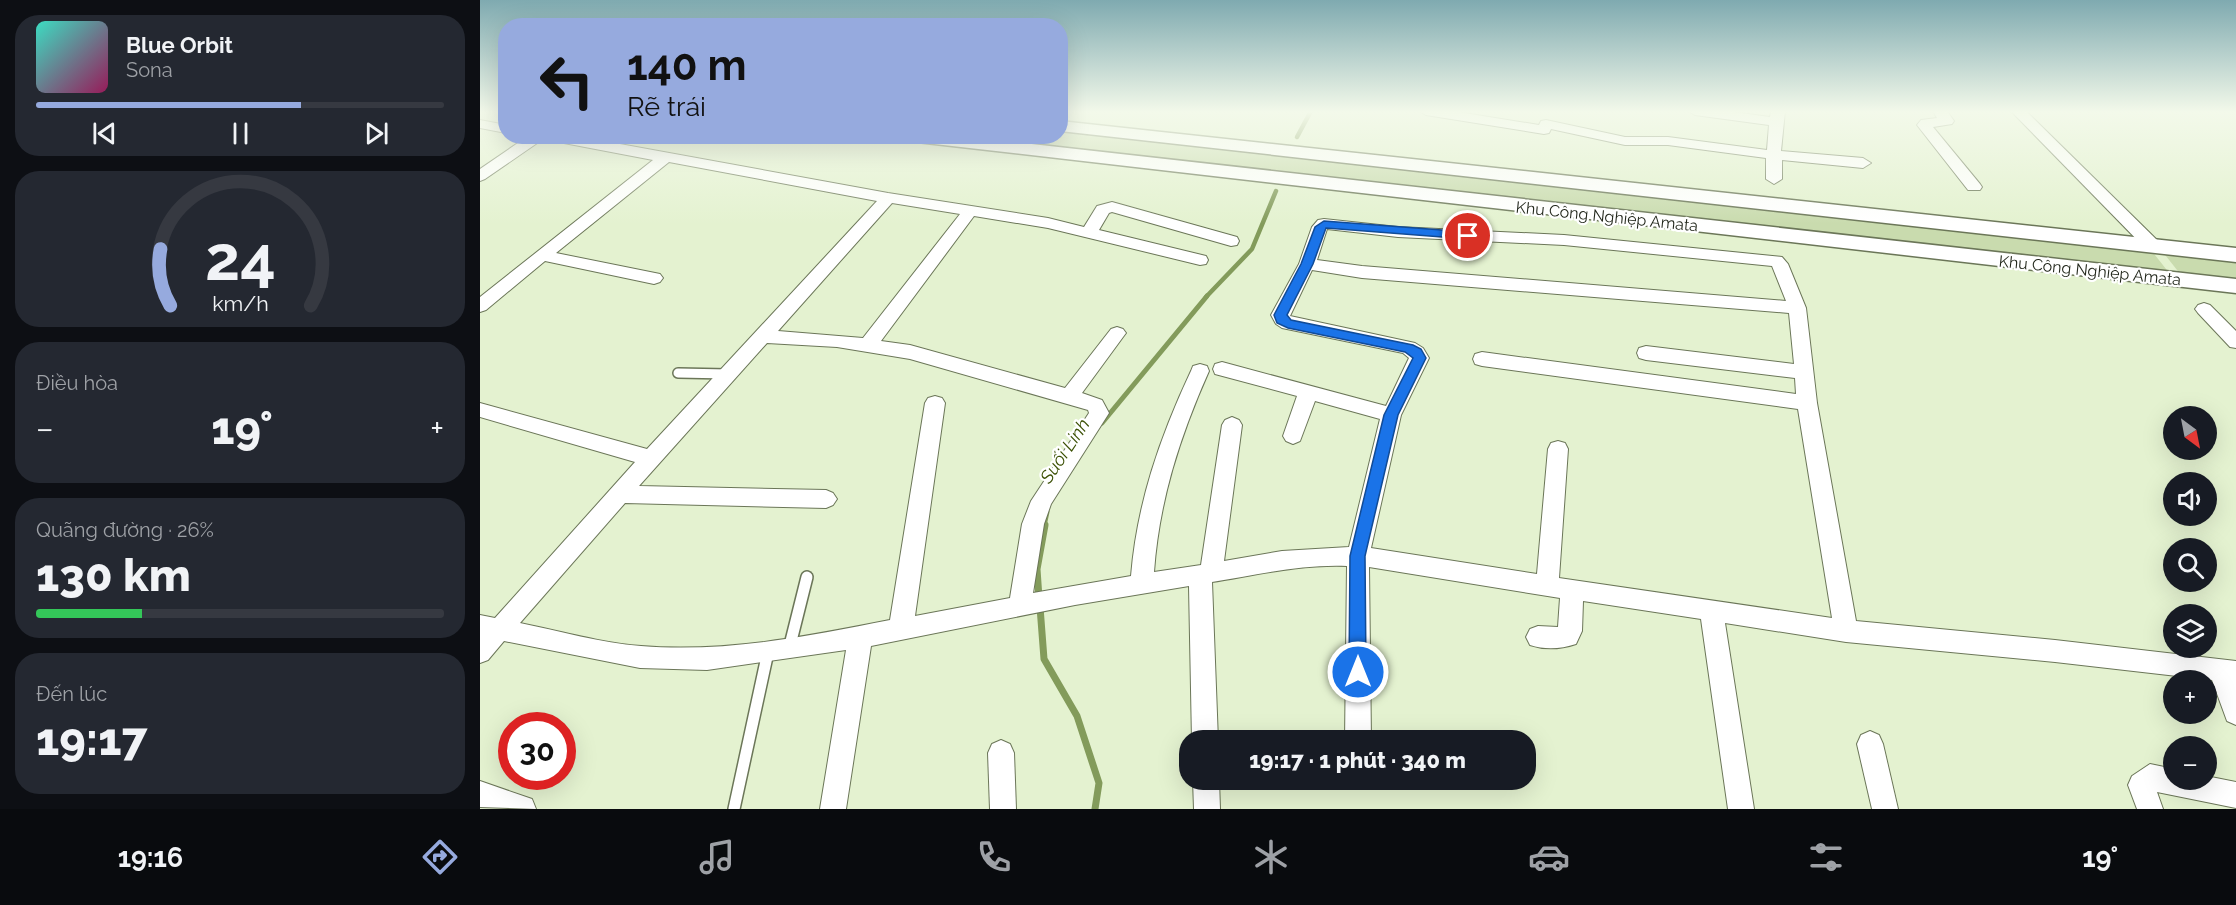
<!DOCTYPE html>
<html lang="vi">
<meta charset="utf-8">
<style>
:root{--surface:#171b24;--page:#242831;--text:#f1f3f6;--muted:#9ea1a6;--line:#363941;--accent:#96aade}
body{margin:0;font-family:Raleway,sans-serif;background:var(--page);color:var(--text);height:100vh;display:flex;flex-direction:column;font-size:22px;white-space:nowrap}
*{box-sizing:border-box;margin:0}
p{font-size:20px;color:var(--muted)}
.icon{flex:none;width:33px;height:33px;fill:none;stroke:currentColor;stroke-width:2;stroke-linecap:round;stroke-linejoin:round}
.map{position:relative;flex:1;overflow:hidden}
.details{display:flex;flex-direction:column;gap:15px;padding:15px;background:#0d0f14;width:480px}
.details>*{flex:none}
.hud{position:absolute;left:18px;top:18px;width:570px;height:126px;border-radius:24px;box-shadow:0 6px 24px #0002;background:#96aade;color:#111;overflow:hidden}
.needle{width:39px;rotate:148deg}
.buttons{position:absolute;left:1683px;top:406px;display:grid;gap:12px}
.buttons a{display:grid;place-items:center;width:54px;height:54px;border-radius:50%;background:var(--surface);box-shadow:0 6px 24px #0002;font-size:30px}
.speed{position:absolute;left:18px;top:712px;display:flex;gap:12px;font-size:30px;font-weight:700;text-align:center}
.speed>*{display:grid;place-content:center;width:78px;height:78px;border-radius:50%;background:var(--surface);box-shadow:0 6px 24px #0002;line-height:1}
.speed .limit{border:9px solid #d22;background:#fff;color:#111}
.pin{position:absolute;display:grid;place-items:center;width:51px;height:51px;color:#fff;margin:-26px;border:3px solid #fff;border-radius:50%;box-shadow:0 2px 6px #0007}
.me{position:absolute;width:66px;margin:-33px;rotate:0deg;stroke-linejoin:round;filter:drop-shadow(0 0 4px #0008)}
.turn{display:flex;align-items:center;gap:21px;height:126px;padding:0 30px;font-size:27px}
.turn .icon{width:78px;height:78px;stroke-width:2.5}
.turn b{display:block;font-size:42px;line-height:51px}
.big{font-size:45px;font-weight:800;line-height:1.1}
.details .tile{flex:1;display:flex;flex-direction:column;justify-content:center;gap:9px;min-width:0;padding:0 21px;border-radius:24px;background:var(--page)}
.details .dial{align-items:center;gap:0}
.dial svg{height:156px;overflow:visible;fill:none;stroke:var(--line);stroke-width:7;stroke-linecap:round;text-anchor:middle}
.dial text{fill:var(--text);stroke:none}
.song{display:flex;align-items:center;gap:18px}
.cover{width:72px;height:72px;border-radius:9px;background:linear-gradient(135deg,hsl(170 70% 55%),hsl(330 70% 35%))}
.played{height:6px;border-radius:3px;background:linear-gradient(90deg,var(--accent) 65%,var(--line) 65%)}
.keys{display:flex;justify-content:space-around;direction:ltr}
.heat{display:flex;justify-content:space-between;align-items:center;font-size:33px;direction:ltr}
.charge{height:9px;border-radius:4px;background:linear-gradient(90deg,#34c759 26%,var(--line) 0)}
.trip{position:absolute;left:699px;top:730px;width:357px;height:60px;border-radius:24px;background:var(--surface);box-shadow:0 6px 24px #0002;font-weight:800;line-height:60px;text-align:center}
.menu{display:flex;height:96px;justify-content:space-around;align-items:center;background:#090b0e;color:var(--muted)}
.menu .icon{width:42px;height:42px}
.menu .current{color:var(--accent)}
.menu b{font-size:27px;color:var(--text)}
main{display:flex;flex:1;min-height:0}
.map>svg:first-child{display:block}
</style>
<main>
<section class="details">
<div class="tile">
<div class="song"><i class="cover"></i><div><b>Blue Orbit</b><p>Sona</p></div></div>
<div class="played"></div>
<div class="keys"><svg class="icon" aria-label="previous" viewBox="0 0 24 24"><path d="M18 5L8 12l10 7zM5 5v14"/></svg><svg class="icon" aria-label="pause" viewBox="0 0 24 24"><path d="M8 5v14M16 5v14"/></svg><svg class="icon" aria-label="next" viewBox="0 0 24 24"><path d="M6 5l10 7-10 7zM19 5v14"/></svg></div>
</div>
<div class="tile dial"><svg viewBox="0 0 100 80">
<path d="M14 69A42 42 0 1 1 86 69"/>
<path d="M14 69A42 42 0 0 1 9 40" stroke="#96aade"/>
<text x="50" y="56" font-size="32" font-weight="700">24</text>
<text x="50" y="72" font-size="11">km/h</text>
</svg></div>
<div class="tile"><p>Điều hòa</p>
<div class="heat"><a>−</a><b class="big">19°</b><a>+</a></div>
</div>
<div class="tile"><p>Quãng đường · 26%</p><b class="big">130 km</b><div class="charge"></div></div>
<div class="tile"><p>Đến lúc</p><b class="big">19:17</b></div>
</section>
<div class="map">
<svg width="1756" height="809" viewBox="0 0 1756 809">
<rect width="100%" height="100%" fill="#e4f2d0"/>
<g fill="#c9dbae">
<path d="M581,131L1671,250L1690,274L466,137L580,136Z"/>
<path d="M1682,251L1756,260V281L1701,275Z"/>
</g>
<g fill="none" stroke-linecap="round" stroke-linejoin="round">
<g stroke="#839b5b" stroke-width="4.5">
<path d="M817,137L831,111"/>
<path d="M726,297L772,249L796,191"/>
</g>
<g stroke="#839b5b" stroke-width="5">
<path d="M622,423L727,296"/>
<path d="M564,526L567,512"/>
</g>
<g stroke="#839b5b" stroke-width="7">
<path d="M559,598L557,569L565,525"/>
<path d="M560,607L564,659L597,716L619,783L615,809"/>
</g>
<g stroke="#6b7658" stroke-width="12">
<path id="service-far1" d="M198,373L248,374"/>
</g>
<g stroke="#6b7658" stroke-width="14">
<g id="service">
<path d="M309,649L327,577"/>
<path d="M254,809L288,652"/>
</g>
</g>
<g stroke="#6b7658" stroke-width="2">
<g id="minor">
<path d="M939,111H972L1059,125L1061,121L1066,120L1145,137H1188L1287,150L1289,125L1215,115L1208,111H1246L1290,117L1291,111H1305L1301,151L1383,158L1391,163L1383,168L1302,160V179L1294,184L1286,179V158L1188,145H1145L1071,129L1069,133L1064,134L946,115Z"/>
<path d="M1453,111H1467L1474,121L1472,124L1453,127L1500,184L1502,187L1500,190H1488L1437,125L1441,120L1457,118Z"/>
<path d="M1531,111H1546L1678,241L1680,245L1678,249H1666Z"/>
<path d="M0,120L26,125V133L0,128Z"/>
<path d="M48,136H96L408,193L568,218L604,227L617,206L632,202L757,237L759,241L757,245L751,246L632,212L629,213L619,230L726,256L728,260L726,264L720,265L568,228L494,216L401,341L430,345L585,388L631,329L637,327L643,329L646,333L643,337L602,393L622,400L629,413L571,504L564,524L553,593L651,576C657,503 680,437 711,371L713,366L720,364L727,366L729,371C700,436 679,501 674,572L721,565L742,425L745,420L752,417L759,420L762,425L744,561L802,551L869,547L900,419L835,401L820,441L813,444L806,441L803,436L817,396L735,374L733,369L735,364L742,362L906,406L929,358L923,353L802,328L796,324L791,315L819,264L832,227L838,220L844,219L918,227L1084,235L1302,257L1308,264L1326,308L1337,403L1376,621L1575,640L1756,661V725L1747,721L1732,680L1575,662L1366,642L1245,623L1274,809H1248L1221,619L1103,601L1102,631L1096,644C1081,649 1065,650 1050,645L1046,637L1050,629L1058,626L1078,627L1080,598L889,567L891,741H865L867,566C822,564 776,575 732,582L738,741H712L709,586L595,605L391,646L366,809H340L366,650L227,670L160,668L24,641L8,660L0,663V615L15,618L155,462L0,417V403L167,449L397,201L189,162L76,253L180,274L183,278L180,282L174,284L65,261L6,310L0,312V297L173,160L63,139L5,179L0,181V169ZM412,203L480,214L383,338L298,331ZM847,229L918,237L1084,245L1292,266L1306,301L882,266L837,260ZM832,270L882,278L1309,313L1314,364L1166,346L1159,348L1157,353L1159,358L1166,360L1315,378L1316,394L1002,352L995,354L993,359L995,364L1002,366L1318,409L1352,618L1079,578L1088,449L1085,443L1078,441L1071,443L1068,449L1057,574L891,548L921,415L949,358L943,348L935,343L810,316ZM287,343L357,347L430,359L608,410L609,413L551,501L542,524L530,598L435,616L465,403L462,398L455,396L448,398L445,403L410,620C329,636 245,653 161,646C121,643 80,631 40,623L145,503L346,508L353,505L357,499L353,493L346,490L159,486Z"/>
<path d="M1724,303L1730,305L1756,331V348L1750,347L1718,313L1715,309L1718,305Z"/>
<path d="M1390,731L1399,735L1403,744L1418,809H1392L1377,744L1381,735Z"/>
<path d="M521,740L530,744L534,753L536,809H510L508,753L512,744Z"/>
<path d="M1670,764L1694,769V780H1726V776L1756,782V808L1677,792L1683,809H1657L1648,785L1652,776Z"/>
<path d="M713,780H739L740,809H714Z"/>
<path d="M0,781L52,799L56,809L0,807Z"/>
</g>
</g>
<g stroke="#6b7658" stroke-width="3">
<g id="tertiary">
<path d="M580,121L1756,248V262L580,131Z"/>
<path d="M419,136H481L1756,279V293L428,141Z"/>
</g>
</g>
<use href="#service-far1" stroke="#fff" stroke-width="9"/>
<use href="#service" stroke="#fff" stroke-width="11"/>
<use href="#minor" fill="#fff" fill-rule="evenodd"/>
<use href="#tertiary" fill="#fff" fill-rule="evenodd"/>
</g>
<linearGradient id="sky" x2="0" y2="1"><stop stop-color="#7faab0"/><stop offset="0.5" stop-color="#f3f9ea"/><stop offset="1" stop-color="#f3f9ea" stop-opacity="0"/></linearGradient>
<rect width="1756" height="224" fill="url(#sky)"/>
<path fill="#1a73e8" stroke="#114b97" stroke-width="1.5" d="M844,221L988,232L993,236L988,239L846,228L833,264L807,315L811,320L933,345L941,349L946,358L918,415L885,556L886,672L884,677L878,680L872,677L869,672L870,556L904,415L933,358L925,352L808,328L797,323L794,315L821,264L835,227Z"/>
<g text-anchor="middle" stroke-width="4.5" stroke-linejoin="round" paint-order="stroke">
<g font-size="16" fill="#1f2418" stroke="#fff">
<text transform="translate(1127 216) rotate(6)" y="6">Khu Công Nghiệp Amata</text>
<text transform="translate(1610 270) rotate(6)" y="6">Khu Công Nghiệp Amata</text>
</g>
<g font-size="18" font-style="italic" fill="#3b5004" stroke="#fff">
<text transform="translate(585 451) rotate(-56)" y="6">Suối Linh</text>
</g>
</g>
</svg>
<div class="buttons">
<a><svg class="needle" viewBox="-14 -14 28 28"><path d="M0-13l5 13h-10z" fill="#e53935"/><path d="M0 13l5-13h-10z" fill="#9ea1a6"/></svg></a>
<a><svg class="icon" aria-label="sound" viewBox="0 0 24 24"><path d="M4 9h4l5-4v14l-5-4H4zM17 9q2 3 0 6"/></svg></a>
<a><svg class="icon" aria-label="search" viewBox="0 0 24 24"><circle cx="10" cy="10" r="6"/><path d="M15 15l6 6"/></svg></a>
<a><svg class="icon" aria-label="layers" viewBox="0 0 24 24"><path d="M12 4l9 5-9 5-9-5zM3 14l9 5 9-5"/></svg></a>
<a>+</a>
<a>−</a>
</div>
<div class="speed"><div class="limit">30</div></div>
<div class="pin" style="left:988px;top:236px;background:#d93025"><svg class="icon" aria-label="arrive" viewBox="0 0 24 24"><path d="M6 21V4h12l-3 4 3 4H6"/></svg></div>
<svg class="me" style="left:878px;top:672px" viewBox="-20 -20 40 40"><circle r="17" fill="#1a73e8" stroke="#fff" stroke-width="3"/><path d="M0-11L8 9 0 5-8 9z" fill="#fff"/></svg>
<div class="trip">19:17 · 1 phút · 340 m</div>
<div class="hud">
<div class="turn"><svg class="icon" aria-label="left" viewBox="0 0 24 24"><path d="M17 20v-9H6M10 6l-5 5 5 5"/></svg><div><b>140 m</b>Rẽ trái</div></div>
</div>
</div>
</main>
<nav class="menu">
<b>19:16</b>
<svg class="icon current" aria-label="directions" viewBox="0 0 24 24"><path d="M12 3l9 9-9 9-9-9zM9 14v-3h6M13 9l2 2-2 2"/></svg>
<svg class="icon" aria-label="music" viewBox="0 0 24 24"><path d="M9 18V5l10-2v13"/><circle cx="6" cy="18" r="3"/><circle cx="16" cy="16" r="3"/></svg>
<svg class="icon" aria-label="phone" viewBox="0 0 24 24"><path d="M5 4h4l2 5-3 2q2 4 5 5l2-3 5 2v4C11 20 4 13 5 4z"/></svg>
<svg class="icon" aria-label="climate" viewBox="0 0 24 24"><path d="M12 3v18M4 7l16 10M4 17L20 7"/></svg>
<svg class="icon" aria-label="car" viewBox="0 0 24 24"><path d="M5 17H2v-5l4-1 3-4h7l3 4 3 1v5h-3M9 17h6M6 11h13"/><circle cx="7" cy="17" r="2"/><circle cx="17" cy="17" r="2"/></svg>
<svg class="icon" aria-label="filters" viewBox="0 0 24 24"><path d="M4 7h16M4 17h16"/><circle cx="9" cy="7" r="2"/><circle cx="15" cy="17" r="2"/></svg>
<b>19°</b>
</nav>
